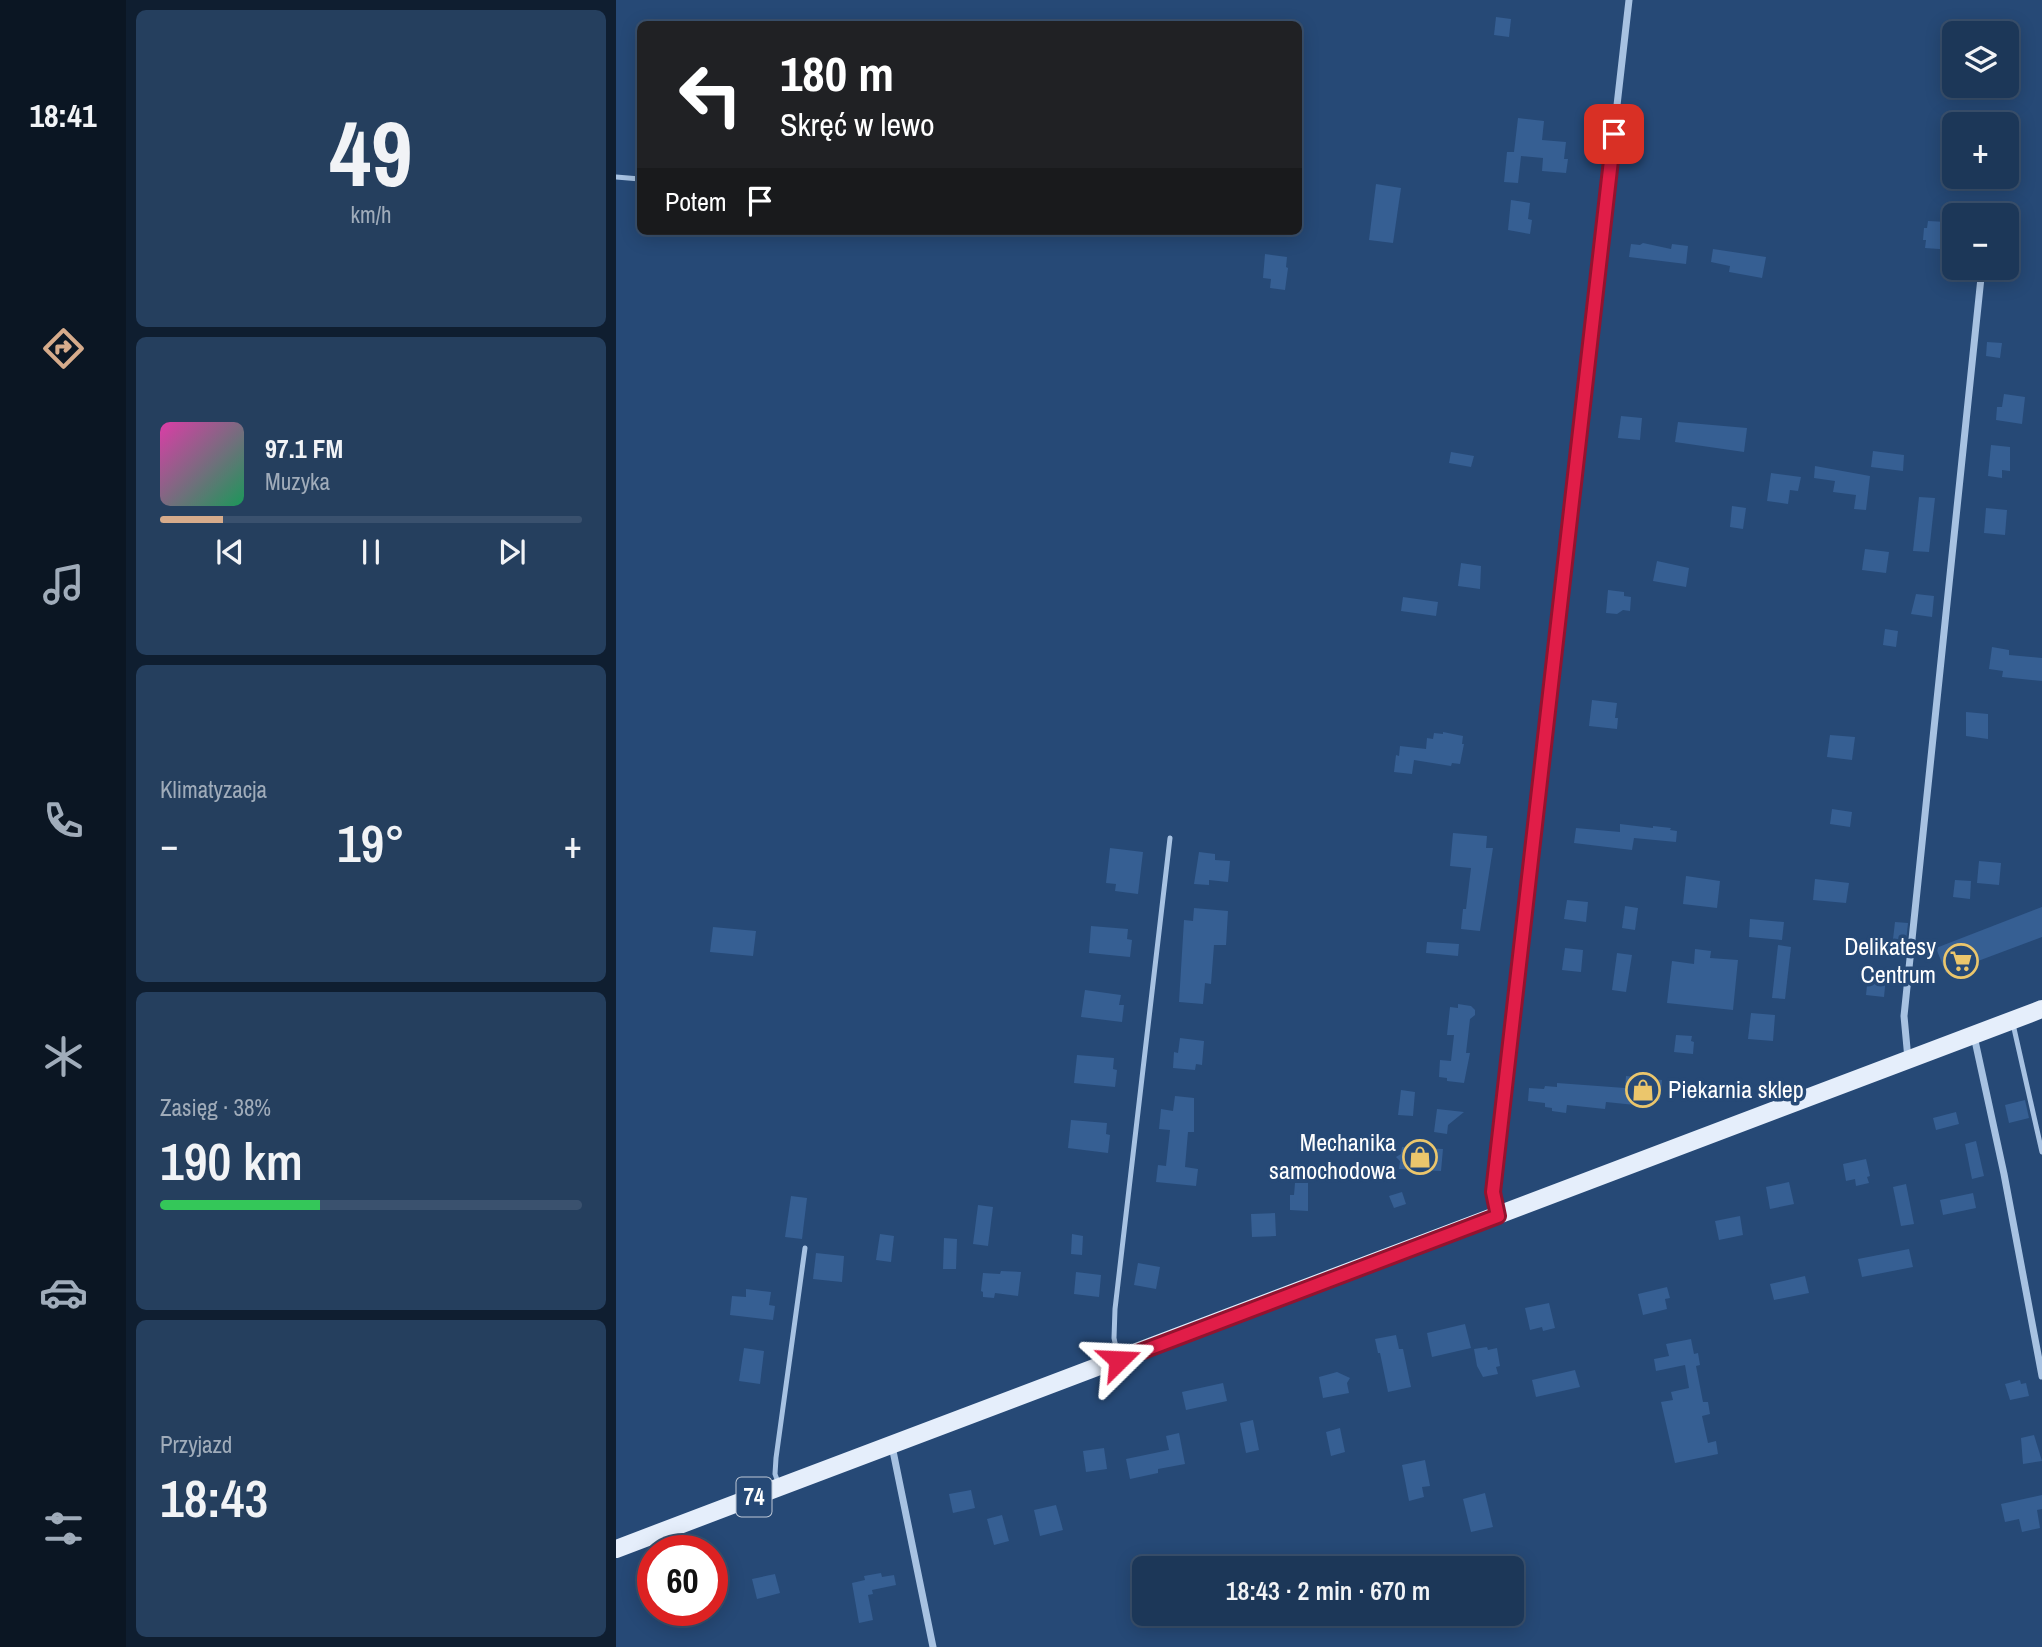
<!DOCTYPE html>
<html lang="pl">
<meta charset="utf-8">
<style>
:root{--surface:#1c3758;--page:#253f5e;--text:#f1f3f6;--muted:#a0acba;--line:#3a516e;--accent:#d6ab8b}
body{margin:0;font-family:"Archivo Narrow",sans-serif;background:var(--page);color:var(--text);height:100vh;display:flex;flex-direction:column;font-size:26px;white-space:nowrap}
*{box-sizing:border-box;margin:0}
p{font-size:23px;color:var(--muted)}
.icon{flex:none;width:38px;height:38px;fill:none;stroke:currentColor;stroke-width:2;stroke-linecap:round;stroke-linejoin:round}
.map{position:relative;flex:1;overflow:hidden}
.sheet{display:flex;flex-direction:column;gap:10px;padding:10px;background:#0f1e30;width:490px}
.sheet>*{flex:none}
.banner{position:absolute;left:21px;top:21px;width:665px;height:214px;border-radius:10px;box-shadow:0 4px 18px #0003,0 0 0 2px var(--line);background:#202124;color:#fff;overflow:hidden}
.tools{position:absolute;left:1326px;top:21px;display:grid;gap:14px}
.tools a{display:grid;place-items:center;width:77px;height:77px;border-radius:10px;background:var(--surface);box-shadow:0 4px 18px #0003,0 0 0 2px var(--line);font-size:35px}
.speed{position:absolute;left:21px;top:1535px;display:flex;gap:14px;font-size:35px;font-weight:700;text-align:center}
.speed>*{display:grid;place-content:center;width:91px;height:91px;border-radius:50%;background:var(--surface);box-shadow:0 4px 18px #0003,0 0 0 2px var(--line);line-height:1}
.speed .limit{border:10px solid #d22;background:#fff;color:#111}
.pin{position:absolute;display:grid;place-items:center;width:60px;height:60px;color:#fff;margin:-30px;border-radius:14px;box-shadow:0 4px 10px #0006}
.me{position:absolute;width:77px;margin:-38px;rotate:69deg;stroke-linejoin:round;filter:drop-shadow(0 0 5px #0008)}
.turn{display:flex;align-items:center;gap:24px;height:147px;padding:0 28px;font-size:32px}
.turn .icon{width:91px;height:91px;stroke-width:2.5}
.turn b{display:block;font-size:49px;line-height:60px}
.then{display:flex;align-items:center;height:66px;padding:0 28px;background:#0003;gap:14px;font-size:26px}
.big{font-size:52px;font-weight:600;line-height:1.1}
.sheet .widget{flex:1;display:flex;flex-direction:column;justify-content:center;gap:10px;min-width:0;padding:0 24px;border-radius:10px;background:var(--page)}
.sheet .dial{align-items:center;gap:0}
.dial b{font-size:91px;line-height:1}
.song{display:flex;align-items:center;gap:21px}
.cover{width:84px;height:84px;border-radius:10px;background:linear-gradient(135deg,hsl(320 70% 55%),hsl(150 70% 35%))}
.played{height:7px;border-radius:4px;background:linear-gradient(90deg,var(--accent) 15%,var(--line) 15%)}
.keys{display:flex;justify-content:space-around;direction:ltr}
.heat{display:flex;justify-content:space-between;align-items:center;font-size:38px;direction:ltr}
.charge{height:10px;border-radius:5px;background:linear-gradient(90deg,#34c759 38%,var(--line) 0)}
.trip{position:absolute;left:516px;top:1556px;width:392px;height:70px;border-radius:10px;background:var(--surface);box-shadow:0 4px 18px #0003,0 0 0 2px var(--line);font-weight:600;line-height:70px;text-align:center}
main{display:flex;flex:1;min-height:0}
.tabs{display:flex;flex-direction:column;width:126px;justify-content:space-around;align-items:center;background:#0b1623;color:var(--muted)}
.tabs .icon{width:49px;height:49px}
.tabs .selected{color:var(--accent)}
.tabs b{font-size:32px;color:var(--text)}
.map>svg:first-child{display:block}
</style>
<main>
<nav class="tabs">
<b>18:41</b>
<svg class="icon selected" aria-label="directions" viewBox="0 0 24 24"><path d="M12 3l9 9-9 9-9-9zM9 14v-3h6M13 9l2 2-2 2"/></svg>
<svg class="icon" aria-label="music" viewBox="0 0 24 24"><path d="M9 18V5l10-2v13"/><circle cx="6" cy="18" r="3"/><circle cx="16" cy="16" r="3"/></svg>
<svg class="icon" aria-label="phone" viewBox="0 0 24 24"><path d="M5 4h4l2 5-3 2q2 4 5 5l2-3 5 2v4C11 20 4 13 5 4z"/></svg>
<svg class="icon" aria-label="climate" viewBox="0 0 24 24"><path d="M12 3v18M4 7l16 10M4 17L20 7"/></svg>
<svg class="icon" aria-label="car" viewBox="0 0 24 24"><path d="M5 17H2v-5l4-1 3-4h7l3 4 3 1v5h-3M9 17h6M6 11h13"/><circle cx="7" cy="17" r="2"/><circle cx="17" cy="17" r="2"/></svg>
<svg class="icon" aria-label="filters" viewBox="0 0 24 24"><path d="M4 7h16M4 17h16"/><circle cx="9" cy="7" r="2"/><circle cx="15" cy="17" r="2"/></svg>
</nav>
<section class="sheet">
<div class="widget dial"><b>49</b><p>km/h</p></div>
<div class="widget">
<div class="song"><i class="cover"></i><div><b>97.1 FM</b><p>Muzyka</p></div></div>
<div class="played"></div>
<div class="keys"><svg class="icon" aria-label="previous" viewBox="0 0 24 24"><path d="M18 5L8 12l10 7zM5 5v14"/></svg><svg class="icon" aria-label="pause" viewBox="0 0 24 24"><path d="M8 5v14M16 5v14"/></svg><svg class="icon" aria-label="next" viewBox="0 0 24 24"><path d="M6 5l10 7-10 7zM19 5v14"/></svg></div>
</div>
<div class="widget"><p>Klimatyzacja</p>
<div class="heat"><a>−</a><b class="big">19°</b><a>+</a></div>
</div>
<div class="widget"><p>Zasięg · 38%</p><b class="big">190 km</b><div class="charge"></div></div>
<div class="widget"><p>Przyjazd</p><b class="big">18:43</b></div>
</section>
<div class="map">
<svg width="1426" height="1647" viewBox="0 0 1426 1647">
<rect width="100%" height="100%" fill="#264976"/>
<g fill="#365f93">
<path d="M880,17L895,19L893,37L878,35Z"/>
<path d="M902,118L928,121L926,140L950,142L948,159H952L950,173L926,171L927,158L905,156L902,183L888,182L891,152H898Z"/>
<path d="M760,184L785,188L777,243L753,240Z"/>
<path d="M895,200L914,203L912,219L916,220L914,234L892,230Z"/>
<path d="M1312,221L1331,222L1329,238L1338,239L1337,250L1309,248L1310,240H1307L1308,228H1311Z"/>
<path d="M1027,243L1055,249L1056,244L1072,246L1070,264L1013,257L1015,244L1024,245Z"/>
<path d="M1097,249L1150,257L1146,278L1113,272L1114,266L1095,262Z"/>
<path d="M649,254L671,257L670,267L672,268L669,290L654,288L655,279L647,278Z"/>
<path d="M1371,342L1386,343L1384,358L1370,356Z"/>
<path d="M1388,394L1409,397L1406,424L1380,420L1381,407H1386Z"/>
<path d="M1005,416L1026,418L1024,440L1002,438Z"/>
<path d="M1062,422L1131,428L1128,452L1059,442Z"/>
<path d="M1375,445L1394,447V471L1386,470V478L1372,476Z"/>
<path d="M1257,451L1288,455L1287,471L1255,467Z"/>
<path d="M835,452L858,456L855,467L833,463Z"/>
<path d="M1199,466L1254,476L1250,510L1238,509L1240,495L1217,492L1219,481L1198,478Z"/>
<path d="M1155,473L1185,477L1182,491L1174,490L1172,504L1151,501Z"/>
<path d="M1303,497L1319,498L1313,552L1297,551Z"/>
<path d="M1116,506L1130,508L1127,529L1114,527Z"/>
<path d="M1370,508L1391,510L1389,535L1368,533Z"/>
<path d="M1249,549L1273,552L1270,573L1246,570Z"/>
<path d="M1041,561L1073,568L1070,587L1037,581Z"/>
<path d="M845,563L865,566L864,589L842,586Z"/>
<path d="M992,590L1008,592V596L1015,597L1014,611L1007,610L1001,614L990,613Z"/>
<path d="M1300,594L1318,596L1316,617L1295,614Z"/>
<path d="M787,597L822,602L820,616L785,611Z"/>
<path d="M1269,629L1282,631L1280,647L1267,645Z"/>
<path d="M1376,647L1393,650V655L1426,658V681L1386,677L1387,671L1373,669Z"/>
<path d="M976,700L1001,703L999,718H1002L1001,729L973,726Z"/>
<path d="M1350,712L1372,714V739L1350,736Z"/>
<path d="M827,732L847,736L846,744H848L844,764L836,763L835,766L798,760L796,774L778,772L780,755L783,756L784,746L810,749L811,738L817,739L818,733L827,734Z"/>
<path d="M1214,735L1239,737L1236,760L1211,757Z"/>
<path d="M1216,809L1236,812L1234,827L1214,824Z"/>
<path d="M1004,824L1037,828V826L1055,828L1054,830L1061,831L1060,842L1018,838L1016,850L958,843L960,828L1004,832Z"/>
<path d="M837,833L871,836L870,848H877L864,931L845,929L847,909H850L855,868L834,866Z"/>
<path d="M494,848L527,852L522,894L499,891L500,884L490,883Z"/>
<path d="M583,852L599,854V860L614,861L612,882L593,880V885L578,884Z"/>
<path d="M1363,861L1385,863L1383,885L1361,883Z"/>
<path d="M1070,876L1104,881L1101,908L1067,904Z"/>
<path d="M1199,879L1233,883L1230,903L1197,900Z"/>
<path d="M1339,880L1355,881L1354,899L1337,897Z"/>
<path d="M951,900L972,902L970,922L948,919Z"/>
<path d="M1009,906L1022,908L1019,930L1006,928Z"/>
<path d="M1426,907V937L1330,973L1320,948Z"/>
<path d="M578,908L612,911L610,945H598L595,984L589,983L587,1004L563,1002L568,920L577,921Z"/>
<path d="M1134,919L1168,922L1166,940L1133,937Z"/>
<path d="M1279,922L1292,923L1289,950L1276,948Z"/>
<path d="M475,926L512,929L511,939L516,940L514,957L473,953Z"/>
<path d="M97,927L140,931L137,956L94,952Z"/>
<path d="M811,942L843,944L842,956L810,953Z"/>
<path d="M1162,945L1175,947L1169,999L1156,998Z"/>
<path d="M949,948L967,950L965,972L946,970Z"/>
<path d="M1079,949L1095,951L1094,958L1122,960L1117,1010L1051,1003L1056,961L1078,964Z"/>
<path d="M1001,953L1016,955L1010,992L996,990Z"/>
<path d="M1252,976L1270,977L1268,997L1250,995Z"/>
<path d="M469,990L505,995L503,1005H508L506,1022L465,1017Z"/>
<path d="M842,1004L855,1006L859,1010V1015L854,1019L850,1053H854L848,1083L831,1081V1078L823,1077L824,1060L835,1061L838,1035H831L834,1007L842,1008Z"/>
<path d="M1135,1013L1159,1015L1157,1041L1132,1039Z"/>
<path d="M1060,1035L1076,1036L1075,1041L1078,1042L1077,1054L1058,1052Z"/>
<path d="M564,1038L588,1041L586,1065L580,1064L579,1070L557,1068L558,1052L562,1053Z"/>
<path d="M461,1055L498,1058L497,1069L501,1070L499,1087L458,1083Z"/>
<path d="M1010,1076L1046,1080L1044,1100L1029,1106L990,1102L989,1109L951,1105L950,1113L936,1111V1108L929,1107V1103L912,1101L913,1088L928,1089L929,1086L941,1087V1083L1009,1088Z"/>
<path d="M785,1090L799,1092L797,1116L782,1115Z"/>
<path d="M559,1096L578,1098V1132H572L569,1167L582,1169L580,1186L540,1182L542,1165L550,1166L554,1130L543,1129L545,1109L557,1111Z"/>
<path d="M1409,1100L1413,1118L1393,1123L1389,1105Z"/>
<path d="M821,1109L848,1112L832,1125L831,1134L818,1132Z"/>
<path d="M1340,1112L1343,1124L1320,1130L1317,1118Z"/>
<path d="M455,1120L491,1123L490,1134L494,1135L492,1153L452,1148Z"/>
<path d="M1360,1141L1368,1176L1356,1179L1349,1144Z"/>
<path d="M786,1147L827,1149L825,1171L783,1169L784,1161L780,1157L785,1154Z"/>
<path d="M1250,1159L1254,1176L1251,1177L1253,1183L1240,1186L1239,1179L1230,1181L1227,1164Z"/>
<path d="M1173,1182L1178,1204L1154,1209L1150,1187Z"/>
<path d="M679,1183H692V1211L674,1210V1195H678Z"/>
<path d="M1290,1184L1298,1224L1285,1226L1277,1187Z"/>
<path d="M786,1192L790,1204L778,1208L773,1196Z"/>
<path d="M1357,1193L1360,1208L1327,1215L1324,1200Z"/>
<path d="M175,1196L191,1198L186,1239L169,1237Z"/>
<path d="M362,1205L377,1207L372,1246L357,1244Z"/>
<path d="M659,1213L660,1236L636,1237L635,1214Z"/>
<path d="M1124,1216L1127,1235L1103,1240L1099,1221Z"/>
<path d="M264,1234L278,1236L275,1262L260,1260Z"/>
<path d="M456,1234L467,1236L466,1255L455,1254Z"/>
<path d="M328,1238L341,1239L340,1269H327Z"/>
<path d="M1293,1249L1297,1267L1246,1277L1242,1259Z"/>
<path d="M200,1253L228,1256L226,1282L197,1279Z"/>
<path d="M522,1263L544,1267L540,1289L518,1285Z"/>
<path d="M385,1271L405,1272L402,1296L379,1293L378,1298L367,1297V1292L365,1291L367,1273L384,1274Z"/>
<path d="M460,1272L485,1275L483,1297L458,1294Z"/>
<path d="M1189,1276L1193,1293L1158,1300L1154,1284Z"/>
<path d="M1051,1287L1054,1298L1049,1299L1051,1309L1027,1315L1022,1294Z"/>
<path d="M130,1289L155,1292L153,1305L159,1306L157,1320L114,1315L116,1296L130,1297Z"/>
<path d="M933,1303L939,1328L927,1331L926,1327L914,1330L909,1308Z"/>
<path d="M849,1324L855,1348L816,1357L811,1333Z"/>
<path d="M780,1335L783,1349H787L795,1387L772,1392L764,1353H762L759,1339Z"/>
<path d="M1075,1339L1078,1354L1082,1353L1084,1365L1080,1366L1087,1402H1092L1094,1414L1086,1416L1092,1443L1100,1441L1102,1454L1059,1463L1045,1402L1057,1400L1055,1392L1073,1388L1069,1365L1040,1371L1038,1359L1053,1356L1050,1344Z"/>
<path d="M871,1347L872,1350L881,1348L884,1366L880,1367L882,1374L867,1377L861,1366L858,1349Z"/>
<path d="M128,1348L148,1351L144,1384L123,1381Z"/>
<path d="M959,1370L964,1387L920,1397L916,1380Z"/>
<path d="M721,1372L734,1378L731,1383L733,1393L707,1398L703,1377Z"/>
<path d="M1404,1380L1405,1384L1410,1383L1413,1396L1394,1400L1389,1384Z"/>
<path d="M607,1383L611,1401L570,1410L566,1392Z"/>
<path d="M637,1420L643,1450L630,1453L624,1423Z"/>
<path d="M724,1428L729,1452L715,1456L710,1432Z"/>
<path d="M563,1433L569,1464L542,1469V1473L514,1479L510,1459L553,1450L550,1436Z"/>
<path d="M1418,1435L1426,1461L1407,1464L1405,1438Z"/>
<path d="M488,1448L491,1469L470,1472L467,1451Z"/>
<path d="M809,1460L814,1486L806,1487L808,1497L793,1501L786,1465Z"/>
<path d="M355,1490L359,1508L337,1513L333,1494Z"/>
<path d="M869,1493L877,1527L855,1532L847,1499Z"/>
<path d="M1426,1495V1509L1421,1510L1424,1528L1406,1532L1403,1519L1389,1522L1385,1504Z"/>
<path d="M440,1505L447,1530L424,1536L418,1510Z"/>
<path d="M386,1515L393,1541L378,1545L371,1519Z"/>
<path d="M265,1573L266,1577L278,1575L280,1585L256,1590L257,1594L252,1595L257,1620L243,1623L236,1583L249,1580L248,1576Z"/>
<path d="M159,1574L164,1593L141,1599L136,1579Z"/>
</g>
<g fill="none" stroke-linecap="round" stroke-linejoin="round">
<g stroke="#a7c2e2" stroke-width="5">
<path d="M0,177L24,179"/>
<path d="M1397,1024L1426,1152"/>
<path d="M502,1357L498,1338L499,1309L554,838"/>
<path d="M163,1485L159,1474L160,1458L189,1248"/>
</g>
<g stroke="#a7c2e2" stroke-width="7">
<path d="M1358,1036L1388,1174L1426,1376"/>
<path d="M1292,1059L1288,1016L1366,268"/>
<path d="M882,1216L877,1192L1013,0"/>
<path d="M276,1446L317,1647"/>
</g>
<path stroke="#e5eefb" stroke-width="18" d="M0,1549L1426,1009"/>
</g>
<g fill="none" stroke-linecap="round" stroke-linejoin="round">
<g stroke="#92132f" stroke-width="18">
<path id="route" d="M503,1360L882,1216L877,1192L998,134"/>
</g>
<use href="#route" stroke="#e11d48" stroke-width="12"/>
</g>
<defs>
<g id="supermarket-ring" transform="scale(1.75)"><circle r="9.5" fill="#264976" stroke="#ebc66c" stroke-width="1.5"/><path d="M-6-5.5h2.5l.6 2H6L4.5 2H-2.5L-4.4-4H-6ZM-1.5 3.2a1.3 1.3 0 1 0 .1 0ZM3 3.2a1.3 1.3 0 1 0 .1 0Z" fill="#ebc66c"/></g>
<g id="shop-ring" transform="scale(1.75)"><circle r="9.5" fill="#264976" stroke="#ebc66c" stroke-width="1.5"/><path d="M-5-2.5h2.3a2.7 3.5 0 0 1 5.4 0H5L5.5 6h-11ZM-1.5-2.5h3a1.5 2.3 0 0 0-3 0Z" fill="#ebc66c"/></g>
</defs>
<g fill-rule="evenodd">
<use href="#supermarket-ring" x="1345" y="961"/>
<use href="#shop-ring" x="1027" y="1090"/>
<use href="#shop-ring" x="804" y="1157"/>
</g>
<g text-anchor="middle" stroke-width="7" stroke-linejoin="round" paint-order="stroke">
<rect fill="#264976" stroke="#bec8d6" stroke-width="2" x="120.5" y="1477.5" width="35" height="39" rx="5"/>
<g font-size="23" font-weight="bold" fill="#fff">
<text x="138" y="1505">74</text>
</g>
<g font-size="24" fill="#fff" stroke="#264976" text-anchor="end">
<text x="1320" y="955">Delikatesy<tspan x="1320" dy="28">Centrum</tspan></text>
<text x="1052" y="1098" text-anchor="start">Piekarnia sklep</text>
<text x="780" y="1151">Mechanika<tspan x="780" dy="28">samochodowa</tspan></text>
</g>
</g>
</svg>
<div class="tools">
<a><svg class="icon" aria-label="layers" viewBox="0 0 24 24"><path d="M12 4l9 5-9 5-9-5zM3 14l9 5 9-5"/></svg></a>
<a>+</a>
<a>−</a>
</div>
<div class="speed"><div class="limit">60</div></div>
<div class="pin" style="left:998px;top:134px;background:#d93025"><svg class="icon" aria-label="arrive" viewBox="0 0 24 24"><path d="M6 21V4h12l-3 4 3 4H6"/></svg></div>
<svg class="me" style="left:503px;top:1360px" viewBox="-20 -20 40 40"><path d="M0-17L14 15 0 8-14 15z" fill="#e11d48" stroke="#fff" stroke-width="4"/></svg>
<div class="trip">18:43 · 2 min · 670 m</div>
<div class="banner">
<div class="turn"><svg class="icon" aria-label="left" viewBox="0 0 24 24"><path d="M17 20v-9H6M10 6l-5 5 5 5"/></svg><div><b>180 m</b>Skręć w lewo</div></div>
<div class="then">Potem<svg class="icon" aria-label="arrive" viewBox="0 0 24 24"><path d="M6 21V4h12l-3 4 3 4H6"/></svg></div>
</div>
</div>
</main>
